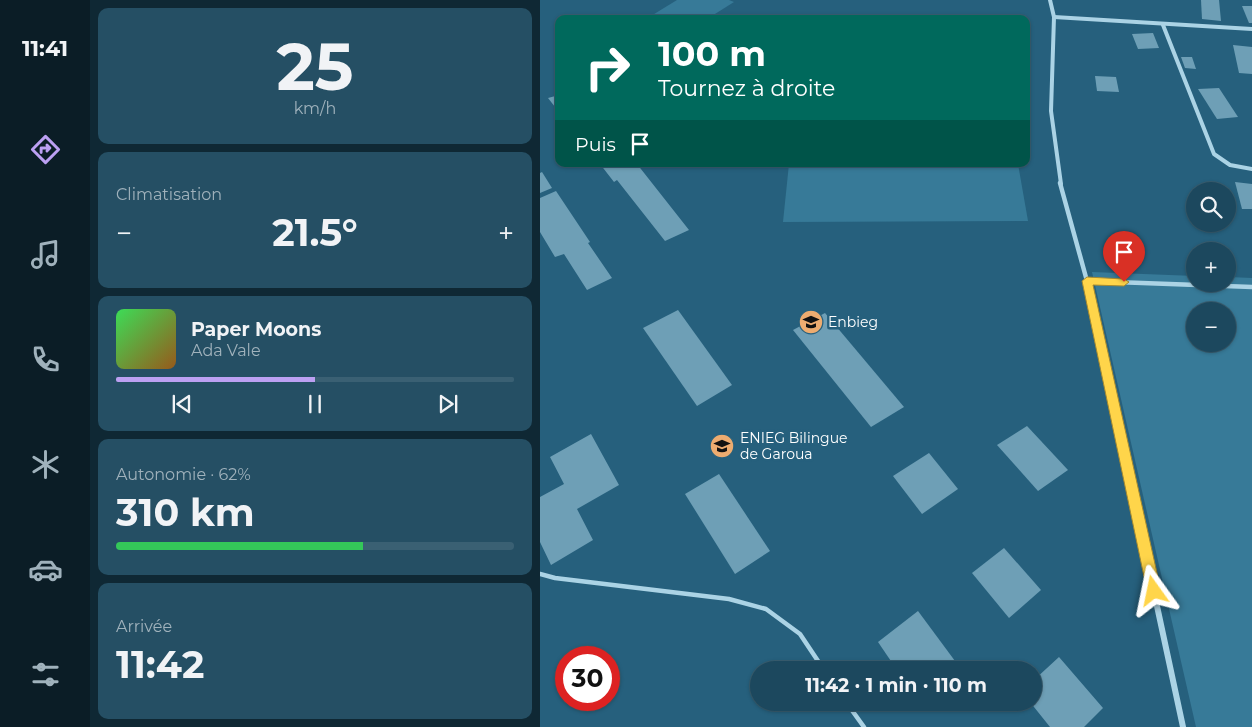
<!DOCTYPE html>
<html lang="fr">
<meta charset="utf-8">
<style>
:root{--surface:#1c485e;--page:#254f64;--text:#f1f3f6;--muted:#a0b2bc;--line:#3a6073;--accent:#bca0f2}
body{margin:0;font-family:Montserrat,sans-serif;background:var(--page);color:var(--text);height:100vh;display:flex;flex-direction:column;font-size:19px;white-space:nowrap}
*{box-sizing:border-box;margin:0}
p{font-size:16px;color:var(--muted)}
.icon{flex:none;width:28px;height:28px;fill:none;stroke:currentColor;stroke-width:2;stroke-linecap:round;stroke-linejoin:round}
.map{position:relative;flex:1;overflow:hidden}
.sheet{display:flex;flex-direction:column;gap:8px;padding:8px;background:#0f2834;width:450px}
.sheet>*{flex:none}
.banner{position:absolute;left:15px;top:15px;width:475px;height:152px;border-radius:10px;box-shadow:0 1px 4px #0004,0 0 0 1px var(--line);background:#00695c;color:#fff;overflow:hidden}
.tools{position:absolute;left:646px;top:182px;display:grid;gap:10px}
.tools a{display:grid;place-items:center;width:50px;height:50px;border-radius:50%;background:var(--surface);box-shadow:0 1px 4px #0004,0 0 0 1px var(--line);font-size:25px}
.speed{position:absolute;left:15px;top:646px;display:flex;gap:10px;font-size:25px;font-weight:700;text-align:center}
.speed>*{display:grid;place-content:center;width:65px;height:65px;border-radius:50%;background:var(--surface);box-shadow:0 1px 4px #0004,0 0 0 1px var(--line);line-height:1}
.speed .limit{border:8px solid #d22;background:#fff;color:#111}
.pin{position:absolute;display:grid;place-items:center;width:42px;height:42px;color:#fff;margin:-51px -21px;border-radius:50% 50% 50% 0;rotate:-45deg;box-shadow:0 0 5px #0007}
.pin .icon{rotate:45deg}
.me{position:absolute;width:55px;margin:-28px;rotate:348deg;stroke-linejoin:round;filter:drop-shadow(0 0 4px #0008)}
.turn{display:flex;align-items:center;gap:18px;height:105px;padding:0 20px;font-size:22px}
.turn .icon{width:65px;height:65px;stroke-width:2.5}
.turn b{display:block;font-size:35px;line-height:42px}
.then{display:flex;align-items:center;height:48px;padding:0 20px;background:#0003;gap:10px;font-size:19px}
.big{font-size:38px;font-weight:700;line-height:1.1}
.sheet .tile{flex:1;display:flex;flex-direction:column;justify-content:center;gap:8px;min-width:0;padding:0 18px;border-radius:10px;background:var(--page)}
.sheet .dial{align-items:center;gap:0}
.dial b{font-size:65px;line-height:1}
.song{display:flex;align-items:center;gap:15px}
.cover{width:60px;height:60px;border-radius:8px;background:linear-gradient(135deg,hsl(130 70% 55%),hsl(30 70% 35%))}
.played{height:5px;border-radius:2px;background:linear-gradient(90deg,var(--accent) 50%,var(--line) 50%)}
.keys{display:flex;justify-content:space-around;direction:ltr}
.heat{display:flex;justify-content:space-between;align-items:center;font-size:28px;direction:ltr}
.charge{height:8px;border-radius:4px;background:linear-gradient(90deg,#34c759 62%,var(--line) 0)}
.trip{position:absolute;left:210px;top:661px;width:292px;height:50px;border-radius:25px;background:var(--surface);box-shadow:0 1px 4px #0004,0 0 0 1px var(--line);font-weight:700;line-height:50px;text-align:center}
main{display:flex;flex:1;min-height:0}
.tab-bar{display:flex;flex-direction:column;width:90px;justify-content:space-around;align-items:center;background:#0b1d26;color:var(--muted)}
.tab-bar .icon{width:35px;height:35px}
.tab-bar .selected{color:var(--accent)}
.tab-bar b{font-size:22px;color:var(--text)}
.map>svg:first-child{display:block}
</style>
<main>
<nav class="tab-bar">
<b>11:41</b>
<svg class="icon selected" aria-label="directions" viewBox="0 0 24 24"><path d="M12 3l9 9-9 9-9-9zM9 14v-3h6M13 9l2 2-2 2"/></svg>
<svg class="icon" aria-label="music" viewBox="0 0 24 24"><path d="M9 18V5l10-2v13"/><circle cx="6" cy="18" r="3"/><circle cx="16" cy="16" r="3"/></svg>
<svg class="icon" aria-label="phone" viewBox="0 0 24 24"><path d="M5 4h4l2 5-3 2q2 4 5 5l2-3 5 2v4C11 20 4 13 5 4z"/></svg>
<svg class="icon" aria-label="climate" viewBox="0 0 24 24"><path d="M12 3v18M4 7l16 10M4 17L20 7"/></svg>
<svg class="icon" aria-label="car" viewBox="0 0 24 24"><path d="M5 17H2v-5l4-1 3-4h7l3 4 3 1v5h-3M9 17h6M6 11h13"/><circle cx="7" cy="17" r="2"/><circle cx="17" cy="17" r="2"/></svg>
<svg class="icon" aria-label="filters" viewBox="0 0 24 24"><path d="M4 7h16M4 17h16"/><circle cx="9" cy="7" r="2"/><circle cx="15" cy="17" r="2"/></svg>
</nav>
<section class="sheet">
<div class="tile dial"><b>25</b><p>km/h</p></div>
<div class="tile"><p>Climatisation</p>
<div class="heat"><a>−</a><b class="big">21.5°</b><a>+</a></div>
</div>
<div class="tile">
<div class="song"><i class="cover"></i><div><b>Paper Moons</b><p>Ada Vale</p></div></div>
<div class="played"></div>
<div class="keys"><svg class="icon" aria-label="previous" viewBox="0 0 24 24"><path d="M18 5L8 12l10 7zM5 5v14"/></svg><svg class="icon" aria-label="pause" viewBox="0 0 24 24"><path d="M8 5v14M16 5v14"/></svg><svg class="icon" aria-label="next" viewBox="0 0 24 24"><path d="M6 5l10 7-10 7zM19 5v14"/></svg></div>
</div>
<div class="tile"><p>Autonomie · 62%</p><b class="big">310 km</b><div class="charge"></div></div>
<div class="tile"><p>Arrivée</p><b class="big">11:42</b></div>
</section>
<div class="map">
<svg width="712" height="727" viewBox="0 0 712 727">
<rect width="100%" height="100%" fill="#26607d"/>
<g fill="#377a98" fill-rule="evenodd">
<path d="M137,0H189L194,2L167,19H106Z"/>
<path d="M249,164H478L488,221L243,222Z"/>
<path d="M552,272L655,276V284H688V277L712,278V727H656ZM655,311H688V344H655Z"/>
</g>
<g fill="#6e9fb6">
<path d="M661,0H679L681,21L662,19Z"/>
<path d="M702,6H712V23H709Z"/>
<path d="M613,33L619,48L598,49L592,34Z"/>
<path d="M693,45L712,47V74L699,73Z"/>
<path d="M641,57H652L656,69L645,68Z"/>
<path d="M555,76L576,77L579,92L557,91Z"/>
<path d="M679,88L698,117L677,119L658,89Z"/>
<path d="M19,95V112L8,98Z"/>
<path d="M60,164H97L149,230L125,241L77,180L74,182Z"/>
<path d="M2,172L12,188L0,193V173Z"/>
<path d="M695,182L712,184V209H702Z"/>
<path d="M16,191L50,242L48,243L72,278L47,290L24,254L15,257L0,232V198Z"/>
<path d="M138,310L192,385L157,406L103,328Z"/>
<path d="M285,313L364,407L331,427L253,330Z"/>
<path d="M487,426L528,470L498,491L457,445Z"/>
<path d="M51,434L79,485L37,509L53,540L11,565L0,542V497L24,484L10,457Z"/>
<path d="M389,453L418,489L382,514L353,476Z"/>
<path d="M179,474L230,551L195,574L145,494Z"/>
<path d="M464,548L501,590L469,618L432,573Z"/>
<path d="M378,611L415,661L404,670H357L338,642Z"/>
<path d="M519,657L563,708L544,727H510L490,702H494V680Z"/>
</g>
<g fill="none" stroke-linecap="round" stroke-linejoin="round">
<g stroke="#abd3e5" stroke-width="4.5">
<path d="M0,574L15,578L189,599L226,609L260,634L284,670"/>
<path d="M306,702L324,727"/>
</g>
<g stroke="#abd3e5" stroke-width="4">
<path d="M510,0L514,17L511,111L521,184"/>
<path d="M514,17L712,29"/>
<path d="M623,25L674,154L690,165L712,169"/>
</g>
<g stroke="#abd3e5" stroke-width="4.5">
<path d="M520,183L547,281L577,422"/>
<path d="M547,281L712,287"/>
</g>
<path stroke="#abd3e5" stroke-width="6" d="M577,420L643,727"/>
</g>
<path fill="#ffd54a" stroke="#a68a30" d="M547,277L584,279L589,282L584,286L553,285L621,591L619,596L614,598L609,596L607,591L542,281Z"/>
<defs>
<g id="university-disc" transform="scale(1.25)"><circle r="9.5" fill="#edac70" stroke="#26607d"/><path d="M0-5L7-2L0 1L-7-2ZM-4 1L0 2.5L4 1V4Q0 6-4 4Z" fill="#111"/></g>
</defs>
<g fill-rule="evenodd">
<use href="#university-disc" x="271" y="322"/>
<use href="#university-disc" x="182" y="446"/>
</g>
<g text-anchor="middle" stroke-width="5" stroke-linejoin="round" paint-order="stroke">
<g font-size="14" fill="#fff" stroke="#26607d" text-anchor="start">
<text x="288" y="327">Enbieg</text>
<text x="200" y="443">ENIEG Bilingue<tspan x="200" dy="16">de Garoua</tspan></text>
</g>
</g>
</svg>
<div class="tools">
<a><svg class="icon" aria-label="search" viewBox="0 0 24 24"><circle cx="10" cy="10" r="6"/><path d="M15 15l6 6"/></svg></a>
<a>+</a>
<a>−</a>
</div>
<div class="speed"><div class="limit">30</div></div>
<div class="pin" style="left:584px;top:282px;background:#d93025"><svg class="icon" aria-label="arrive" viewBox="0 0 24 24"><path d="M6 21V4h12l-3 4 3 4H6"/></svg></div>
<svg class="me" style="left:614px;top:591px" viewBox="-20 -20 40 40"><path d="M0-17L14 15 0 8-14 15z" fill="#ffd54a" stroke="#fff" stroke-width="4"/></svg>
<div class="trip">11:42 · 1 min · 110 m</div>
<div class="banner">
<div class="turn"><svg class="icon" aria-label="right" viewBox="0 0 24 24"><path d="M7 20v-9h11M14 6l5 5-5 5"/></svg><div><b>100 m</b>Tournez à droite</div></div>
<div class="then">Puis<svg class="icon" aria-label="arrive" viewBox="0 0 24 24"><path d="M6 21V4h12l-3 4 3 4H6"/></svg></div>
</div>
</div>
</main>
